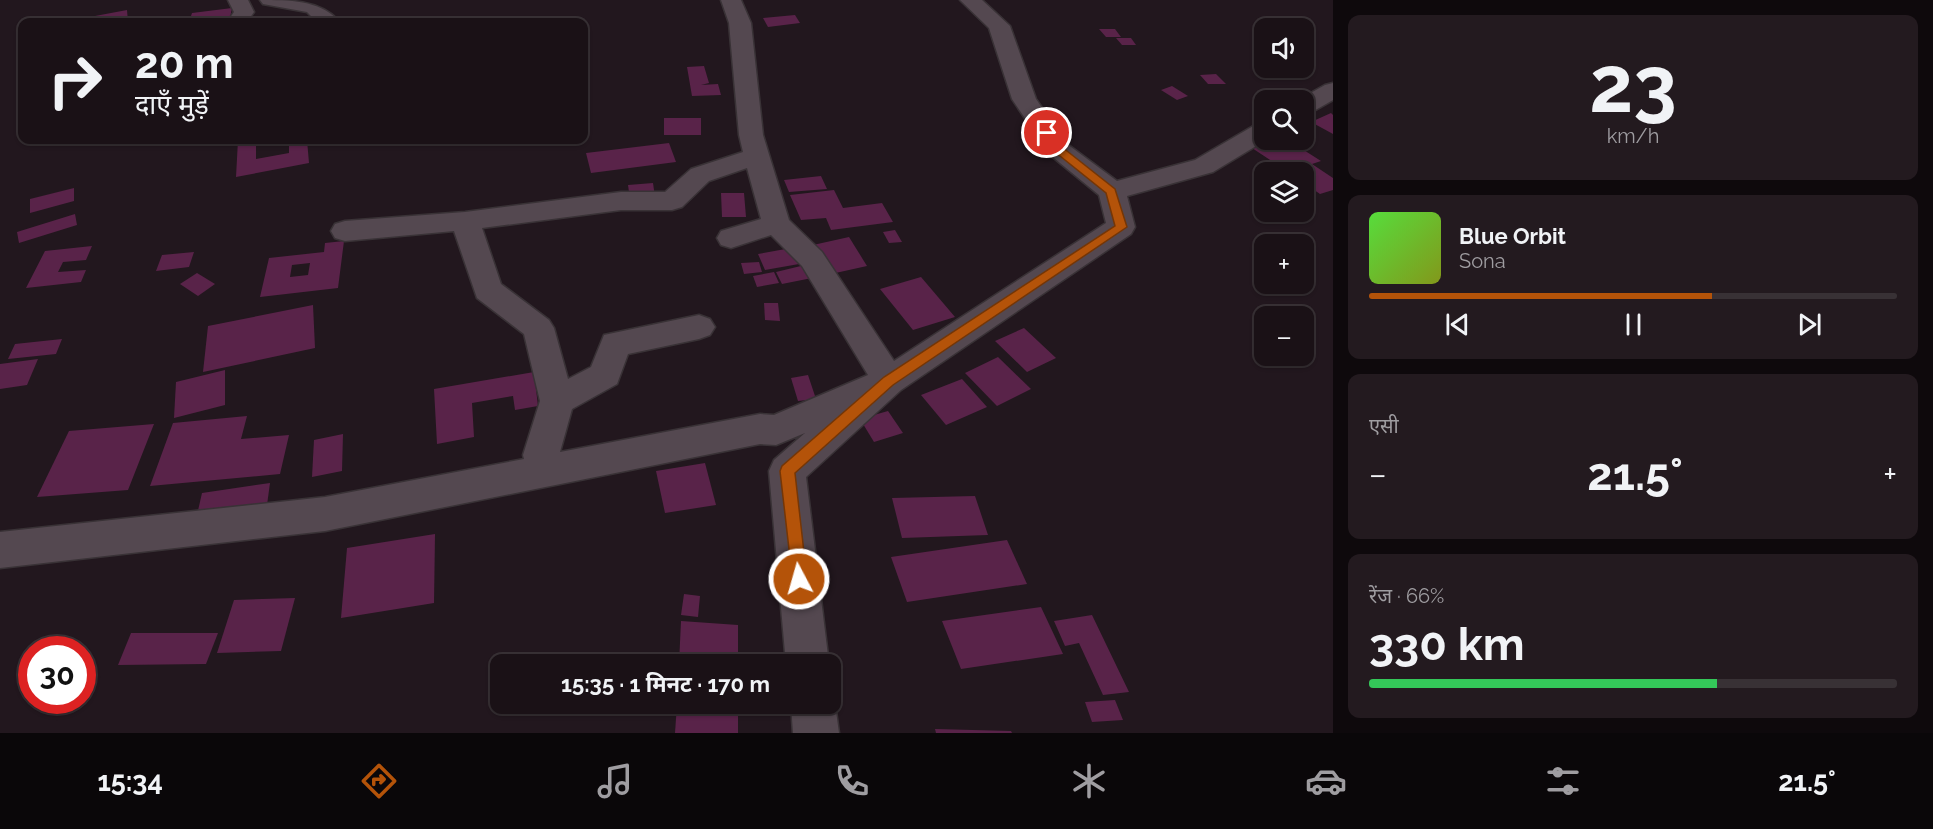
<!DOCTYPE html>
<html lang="hi">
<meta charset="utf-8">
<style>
:root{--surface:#1a1116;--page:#231a1f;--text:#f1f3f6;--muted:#9f9da1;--line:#383135;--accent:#b45309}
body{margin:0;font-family:Raleway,"Noto Sans Devanagari",sans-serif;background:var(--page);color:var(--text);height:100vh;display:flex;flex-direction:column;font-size:22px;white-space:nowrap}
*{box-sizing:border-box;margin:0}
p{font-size:20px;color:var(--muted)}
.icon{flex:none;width:33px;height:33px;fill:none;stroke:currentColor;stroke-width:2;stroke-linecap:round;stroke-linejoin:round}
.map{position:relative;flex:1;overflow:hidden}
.sheet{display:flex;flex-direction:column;gap:15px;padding:15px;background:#0e090c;width:600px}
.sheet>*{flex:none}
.top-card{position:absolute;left:18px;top:18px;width:570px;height:126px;border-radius:12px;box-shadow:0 2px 4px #0004,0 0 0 2px var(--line);background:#1a1116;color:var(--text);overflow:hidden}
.tools{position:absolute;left:1254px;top:18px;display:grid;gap:12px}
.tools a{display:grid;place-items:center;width:60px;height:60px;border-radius:12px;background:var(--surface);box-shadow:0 2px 4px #0004,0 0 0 2px var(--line);font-size:30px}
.speed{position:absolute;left:18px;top:636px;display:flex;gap:12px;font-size:30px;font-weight:700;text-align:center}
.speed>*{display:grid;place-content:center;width:78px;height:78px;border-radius:50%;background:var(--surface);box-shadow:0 2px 4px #0004,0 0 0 2px var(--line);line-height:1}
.speed .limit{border:9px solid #d22;background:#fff;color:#111}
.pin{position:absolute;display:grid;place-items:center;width:51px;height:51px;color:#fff;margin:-26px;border:3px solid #fff;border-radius:50%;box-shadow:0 2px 6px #0007}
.me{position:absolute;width:66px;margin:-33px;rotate:354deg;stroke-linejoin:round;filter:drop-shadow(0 0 4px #0008)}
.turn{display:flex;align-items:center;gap:21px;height:126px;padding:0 18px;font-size:27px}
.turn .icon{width:78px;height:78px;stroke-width:2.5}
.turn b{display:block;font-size:42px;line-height:51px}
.big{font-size:45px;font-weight:700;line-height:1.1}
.sheet .widget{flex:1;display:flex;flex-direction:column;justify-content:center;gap:9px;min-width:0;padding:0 21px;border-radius:12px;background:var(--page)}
.sheet .dial{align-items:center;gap:0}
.dial b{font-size:78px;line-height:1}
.song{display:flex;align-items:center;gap:18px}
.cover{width:72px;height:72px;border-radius:9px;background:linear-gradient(135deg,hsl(110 70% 55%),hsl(70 70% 35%))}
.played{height:6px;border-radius:3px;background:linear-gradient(90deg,var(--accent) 65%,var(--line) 65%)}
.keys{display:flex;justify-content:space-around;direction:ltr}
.heat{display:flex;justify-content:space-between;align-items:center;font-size:33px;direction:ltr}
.charge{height:9px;border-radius:4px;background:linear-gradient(90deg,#34c759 66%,var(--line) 0)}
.trip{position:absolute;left:490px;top:654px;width:351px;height:60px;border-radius:12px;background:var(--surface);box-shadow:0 2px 4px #0004,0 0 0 2px var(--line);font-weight:700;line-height:60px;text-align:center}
.tabs{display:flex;height:96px;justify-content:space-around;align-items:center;background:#0a0709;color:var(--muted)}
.tabs .icon{width:42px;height:42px}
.tabs .on{color:var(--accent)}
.tabs b{font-size:27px;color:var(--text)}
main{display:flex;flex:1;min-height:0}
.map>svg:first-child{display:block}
</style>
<main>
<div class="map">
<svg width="1333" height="733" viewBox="0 0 1333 733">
<rect width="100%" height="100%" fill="#22171e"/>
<g fill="#592349" fill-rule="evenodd">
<path d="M232,8L230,18L189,22L192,13Z"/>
<path d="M127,10L128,22H95V16Z"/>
<path d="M795,15L800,23L768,27L763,18Z"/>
<path d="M399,18L400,22H370V21Z"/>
<path d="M1099,29H1115L1121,37H1106Z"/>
<path d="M1116,38H1131L1136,45H1122Z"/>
<path d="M704,66L709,83L701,85L718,84L721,95L692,96L687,67Z"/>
<path d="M1216,74L1226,84H1208L1200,75Z"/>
<path d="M1172,86L1188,96L1177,100L1161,90Z"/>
<path d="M1331,113L1333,115V134L1311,122Z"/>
<rect x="664" y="118" width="37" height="17"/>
<path d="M238,140H268L256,143V159L289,153V140H307L309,163L236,177Z"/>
<path d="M1280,140H1288L1321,161L1312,164L1333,178V190L1320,194L1304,183V172H1288L1252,148Z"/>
<path d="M669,143L676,162L591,173L586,153Z"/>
<path d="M821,176L827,189L789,192L784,180Z"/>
<path d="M653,183L655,197L630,199L628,185Z"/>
<path d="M74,188V201L30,213V199Z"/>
<path d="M834,190L843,208L882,203L893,222L831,230L826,218L801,220L790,195Z"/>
<path d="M721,193H744L746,217H722Z"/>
<path d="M75,214L77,225L19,243L17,232Z"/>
<path d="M895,230L902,242L889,243L883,232Z"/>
<path d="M849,237L867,266L831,274L813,245Z"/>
<path d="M344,241L338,288L260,297L269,258L324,252L325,243ZM310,263L308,275L290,277L292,265Z"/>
<path d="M92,246L86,260L63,262L58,272L86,270L81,282L26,288L45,251Z"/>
<path d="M791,248L799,264L765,270L758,254Z"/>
<path d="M194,252L189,267L156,271L162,255Z"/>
<path d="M759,262L762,272L744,274L741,263Z"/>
<path d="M805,265L812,278L782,284L776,272Z"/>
<path d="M774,272L779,283L757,287L753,276Z"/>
<path d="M197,273L215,284L198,296L180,284Z"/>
<path d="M921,277L955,317L913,330L880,289Z"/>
<path d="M764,303H778L780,321L765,320Z"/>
<path d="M313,305L315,348L203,372L208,326Z"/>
<path d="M1024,328L1056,358L1027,372L995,341Z"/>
<path d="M62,339L56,354L8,359L15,344Z"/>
<path d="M998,357L1031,389L997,406L965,373Z"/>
<path d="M38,359L27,385L0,389V364Z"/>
<path d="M225,370V405L174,418L176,382Z"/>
<path d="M534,372L538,406L515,410L513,396L472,403L474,437L437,444L434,389Z"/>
<path d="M808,375L816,399L798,401L791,378Z"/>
<path d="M962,379L987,407L946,425L921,395Z"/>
<path d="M888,411L903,433L874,442L860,419Z"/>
<path d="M247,416L241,439L289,435L280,474L150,486L173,423Z"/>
<path d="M154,424L128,490L37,497L69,431Z"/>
<path d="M343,434L342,471L312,477L314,440Z"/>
<path d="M705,463L716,505L665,513L656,471Z"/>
<path d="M270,483L267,505L197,515L202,493Z"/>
<path d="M975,496L988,535L902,538L892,498Z"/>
<path d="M435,534L434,603L341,618L347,548Z"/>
<path d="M1007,540L1027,584L907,602L891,557Z"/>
<path d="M684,594L700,596L698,617L681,615Z"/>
<path d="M295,598L281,651L217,653L234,600Z"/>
<path d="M1041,607L1063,654L961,669L942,621Z"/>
<path d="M1092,615L1129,692L1103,695L1079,643L1065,646L1054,621Z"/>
<path d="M681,621L738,625V664H679Z"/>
<path d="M131,633H218L206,664L118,665Z"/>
<path d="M1115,700L1123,720L1092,722L1085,702Z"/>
<path d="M677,704H738V733H675Z"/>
<path d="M935,729L1011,731L1012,733H936Z"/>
</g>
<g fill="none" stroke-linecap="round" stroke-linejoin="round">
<g stroke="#393236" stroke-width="3">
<g id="minor">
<path d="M228,0H248L254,12L247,22H227L234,12Z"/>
<path d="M260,0C289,0 319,0 338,20L336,22H317L307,12L263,4Z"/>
<path d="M721,0H741L751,23L763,135L789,220L822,252L894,361L1106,223L1099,195L1049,154L1012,99L989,28L960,0H982L1010,26L1036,99L1067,144L1117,181L1195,160L1255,125L1264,123L1266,140L1213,172L1127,196L1135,227L1131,234L901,390L806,477L829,664H786L769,471L774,460L805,433L776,445L760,444L325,531L0,568V532L325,497L524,459L523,455L540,401L524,334L477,298L454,231L345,241L335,238L331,231L335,224L345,221L465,212L621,192H665L691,169L743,152L739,135L729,23ZM747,168L761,219L721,231L717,238L721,245L731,248L771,235L802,266L868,375L774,415L760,414L560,452L572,409L617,384L628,354L699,339L710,335L715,327L710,319L699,315L604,335L591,367L568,379L554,328L549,320L501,284L482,228L621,210H672L682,207L709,181Z"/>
<path d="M1333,83V100L1312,112L1304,114V100H1298L1325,85Z"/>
<path d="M831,694L835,704L839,733H793L791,704H831Z"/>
</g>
</g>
<use href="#minor" fill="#544850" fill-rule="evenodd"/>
</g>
<path fill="#b45309" stroke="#753606" stroke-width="1.5" d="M1043,130H1050L1062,147L1115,189L1127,227L893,385L795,473L807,579L805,584L799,587L793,584L780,471L782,466L884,377L1115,226L1106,193L1055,152L1042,133Z"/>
</svg>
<div class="tools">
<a><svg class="icon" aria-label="sound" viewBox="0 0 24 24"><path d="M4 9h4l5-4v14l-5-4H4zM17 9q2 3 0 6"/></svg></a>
<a><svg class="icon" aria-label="search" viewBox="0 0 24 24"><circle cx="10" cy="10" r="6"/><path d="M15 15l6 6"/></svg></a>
<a><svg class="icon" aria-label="layers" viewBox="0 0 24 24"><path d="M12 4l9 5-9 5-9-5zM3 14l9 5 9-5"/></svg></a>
<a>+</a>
<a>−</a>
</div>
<div class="speed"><div class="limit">30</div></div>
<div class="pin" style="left:1047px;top:133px;background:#d93025"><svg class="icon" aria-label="arrive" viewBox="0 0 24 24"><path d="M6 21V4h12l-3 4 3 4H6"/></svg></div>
<svg class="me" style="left:799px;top:579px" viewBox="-20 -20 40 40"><circle r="17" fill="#b45309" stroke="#fff" stroke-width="3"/><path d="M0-11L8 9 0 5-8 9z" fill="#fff"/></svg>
<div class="trip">15:35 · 1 मिनट · 170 m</div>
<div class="top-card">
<div class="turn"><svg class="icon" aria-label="right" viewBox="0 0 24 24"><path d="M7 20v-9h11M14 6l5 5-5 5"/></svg><div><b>20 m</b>दाएँ मुड़ें</div></div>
</div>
</div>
<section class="sheet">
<div class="widget dial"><b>23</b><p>km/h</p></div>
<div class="widget">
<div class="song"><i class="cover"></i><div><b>Blue Orbit</b><p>Sona</p></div></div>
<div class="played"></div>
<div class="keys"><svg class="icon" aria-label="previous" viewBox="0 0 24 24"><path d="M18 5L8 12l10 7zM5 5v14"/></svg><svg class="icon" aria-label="pause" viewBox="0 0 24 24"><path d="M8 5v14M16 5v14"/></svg><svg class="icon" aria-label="next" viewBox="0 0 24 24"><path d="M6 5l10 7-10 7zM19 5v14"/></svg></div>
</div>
<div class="widget"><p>एसी</p>
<div class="heat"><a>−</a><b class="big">21.5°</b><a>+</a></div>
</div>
<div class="widget"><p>रेंज · 66%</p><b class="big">330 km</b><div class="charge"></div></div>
</section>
</main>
<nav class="tabs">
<b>15:34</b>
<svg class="icon on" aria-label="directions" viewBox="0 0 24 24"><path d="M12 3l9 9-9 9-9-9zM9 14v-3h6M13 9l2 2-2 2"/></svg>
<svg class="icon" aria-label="music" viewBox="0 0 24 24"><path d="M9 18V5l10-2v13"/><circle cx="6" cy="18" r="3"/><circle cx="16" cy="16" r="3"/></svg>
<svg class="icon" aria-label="phone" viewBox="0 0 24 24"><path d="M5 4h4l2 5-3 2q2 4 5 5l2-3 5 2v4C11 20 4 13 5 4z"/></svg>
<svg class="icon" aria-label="climate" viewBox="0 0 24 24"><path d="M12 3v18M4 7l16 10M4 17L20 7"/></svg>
<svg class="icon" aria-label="car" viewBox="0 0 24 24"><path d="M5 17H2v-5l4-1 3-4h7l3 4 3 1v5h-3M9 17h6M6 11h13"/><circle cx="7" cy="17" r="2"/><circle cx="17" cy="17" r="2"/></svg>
<svg class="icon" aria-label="filters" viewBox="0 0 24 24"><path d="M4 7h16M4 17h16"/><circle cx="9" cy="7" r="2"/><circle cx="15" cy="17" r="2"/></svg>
<b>21.5°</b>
</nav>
